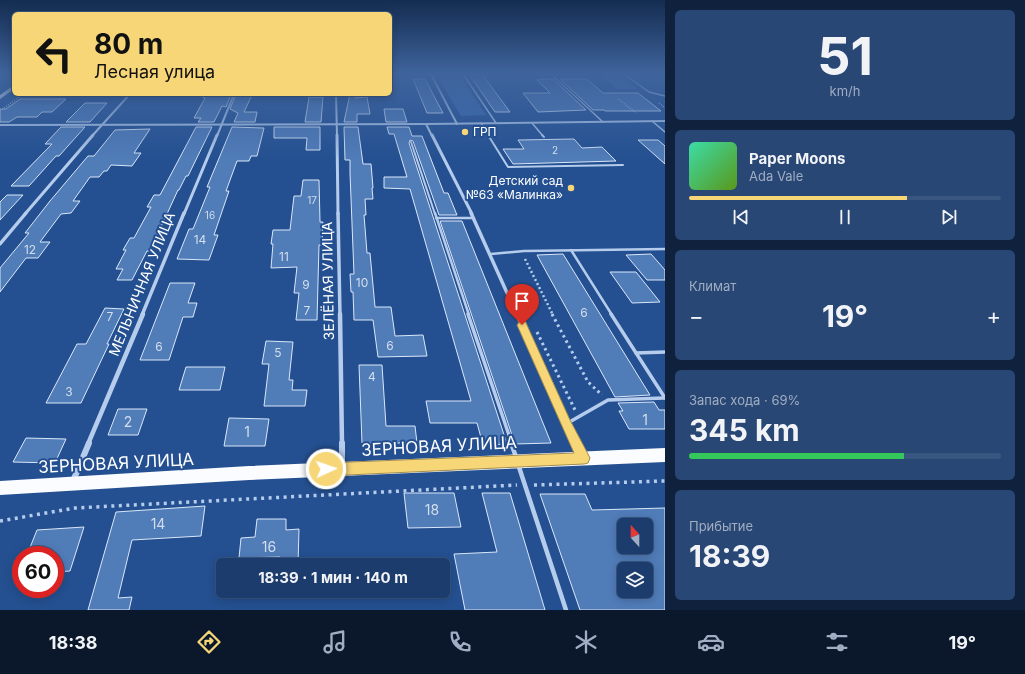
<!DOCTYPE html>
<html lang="ru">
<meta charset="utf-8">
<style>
:root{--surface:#1b3c6d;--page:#284775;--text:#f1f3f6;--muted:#a0adc2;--line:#395680;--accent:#f7d678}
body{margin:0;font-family:Inter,sans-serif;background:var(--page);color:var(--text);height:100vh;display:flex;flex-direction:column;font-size:15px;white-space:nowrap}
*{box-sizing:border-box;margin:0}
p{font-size:13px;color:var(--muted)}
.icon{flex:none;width:22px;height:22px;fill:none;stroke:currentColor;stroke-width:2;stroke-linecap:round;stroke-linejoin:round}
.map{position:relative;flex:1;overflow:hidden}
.details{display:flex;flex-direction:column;gap:10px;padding:10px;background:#0f213c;width:360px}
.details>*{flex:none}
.top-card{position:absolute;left:12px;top:12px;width:380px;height:84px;border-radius:6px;box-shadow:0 2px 10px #0003,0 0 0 1px var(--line);background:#f7d678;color:#111;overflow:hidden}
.needle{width:26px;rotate:339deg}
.fabs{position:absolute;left:617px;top:518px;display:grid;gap:8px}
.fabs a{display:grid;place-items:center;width:36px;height:36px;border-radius:6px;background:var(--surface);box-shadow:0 2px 10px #0003,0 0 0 1px var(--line);font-size:20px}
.speed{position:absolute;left:12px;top:546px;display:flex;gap:8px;font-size:20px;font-weight:700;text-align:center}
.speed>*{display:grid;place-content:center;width:52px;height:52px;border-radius:50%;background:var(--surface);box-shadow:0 2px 10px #0003,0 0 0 1px var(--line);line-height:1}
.speed .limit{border:6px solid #d22;background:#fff;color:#111}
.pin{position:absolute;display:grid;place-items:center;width:34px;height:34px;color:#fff;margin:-41px -17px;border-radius:50% 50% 50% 0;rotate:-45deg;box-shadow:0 0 4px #0007}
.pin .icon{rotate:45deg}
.me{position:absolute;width:44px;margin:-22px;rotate:87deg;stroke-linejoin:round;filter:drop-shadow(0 0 3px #0008)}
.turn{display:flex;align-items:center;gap:14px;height:84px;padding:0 16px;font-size:18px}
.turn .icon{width:52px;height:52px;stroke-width:2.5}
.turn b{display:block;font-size:28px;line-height:34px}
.big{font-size:30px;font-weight:700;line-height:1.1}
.details .tile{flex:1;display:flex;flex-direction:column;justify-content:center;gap:6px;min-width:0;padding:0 14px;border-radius:6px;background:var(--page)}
.details .dial{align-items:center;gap:0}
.dial b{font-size:52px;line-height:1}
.song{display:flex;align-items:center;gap:12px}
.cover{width:48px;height:48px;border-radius:6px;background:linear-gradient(135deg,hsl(160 70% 55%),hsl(90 70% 35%))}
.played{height:4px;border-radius:2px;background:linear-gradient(90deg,var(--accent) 70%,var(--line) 70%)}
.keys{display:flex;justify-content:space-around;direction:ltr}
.heat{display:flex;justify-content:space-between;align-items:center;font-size:22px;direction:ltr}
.charge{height:6px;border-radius:3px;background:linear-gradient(90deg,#34c759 69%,var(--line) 0)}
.trip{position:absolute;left:216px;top:558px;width:234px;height:40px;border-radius:6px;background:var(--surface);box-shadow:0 2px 10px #0003,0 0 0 1px var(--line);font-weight:700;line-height:40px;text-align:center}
.tabs{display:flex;height:64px;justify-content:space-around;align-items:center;background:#0b182c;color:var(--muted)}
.tabs .icon{width:28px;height:28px}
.tabs .selected{color:var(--accent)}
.tabs b{font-size:18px;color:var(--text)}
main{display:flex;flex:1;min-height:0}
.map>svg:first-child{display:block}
</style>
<main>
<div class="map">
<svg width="665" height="610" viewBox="0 0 665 610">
<rect width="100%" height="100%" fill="#245091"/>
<g fill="#386aad">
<path d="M436,74H459L486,115L461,116Z"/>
<path d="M599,74H618L638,89H617Z"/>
</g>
<g fill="#507cb8" stroke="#dae7f9" fill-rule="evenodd">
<path d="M469,74H482L510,112H495Z"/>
<path d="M413,79H425L443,113H427Z"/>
<path d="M541,79H553L586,110L538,112L523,93H550L537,80Z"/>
<path d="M560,79H587L603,93H638L661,111H605L604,110H593Z"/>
<path d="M196,94H231L226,107L222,106L214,122H198L201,118H194L205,98Z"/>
<path d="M236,94L252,95L244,112H257L255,122H234L238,113L230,109Z"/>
<path d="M350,94H355V98L367,97L370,114H357V122H344Z"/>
<path d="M309,97H323L321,122H305Z"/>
<path d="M20,99H66L52,112H42L37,117H17L9,122H0V109H6Z"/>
<path d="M85,103H107L90,122H66Z"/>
<path d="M384,109H403L407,122H386Z"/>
<path d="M61,127H85L59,156H56L29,186H11L52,144H45Z"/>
<path d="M196,127H212L188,176H186L179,190H178L150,251H147L132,280H117L123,269H116L126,250H123L130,238H134L151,207H147L154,195H160Z"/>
<path d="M232,127L264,128L257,156H251L249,161H237L226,191H229L214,235H218L209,260L177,259L189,229H193L210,187H207Z"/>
<path d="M274,127H320V150H306L307,138H274Z"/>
<path d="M344,127H358L363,164H371L373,188H372L373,199H365L366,215H364L367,253H370L375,307H391L395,336L423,335L427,356L378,357L373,320H354L353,292H351L350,274H354L350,173V160H345Z"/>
<path d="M387,127H409L412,136H422L444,193H448L457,215H439L413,141L410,140L409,143L507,444L483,445L477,423H430L426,401H471L410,189L384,188V177H407L394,134H389Z"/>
<path d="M150,129L134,153H141L132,166L111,165L107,171H104L99,177H90L73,201H80L71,213L61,214L40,242H50L38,258H26L0,292V268L29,233H25L50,201L88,156H94L115,130Z"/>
<path d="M574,139L582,148L602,147L616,161L513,164L503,149H524L518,140Z"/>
<path d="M638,140H658L665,146V164Z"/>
<path d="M303,180H319L320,222H323L322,245H319L317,320H296L299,293H294L297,267L271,268L273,244H271L273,230H290L294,196H301Z"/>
<path d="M7,195H23L0,220V202Z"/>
<path d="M440,221H462L551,443L515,444Z"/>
<path d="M563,254L650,395L615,397L537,255Z"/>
<path d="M651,254L665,270V280H647L626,255Z"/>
<path d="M610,272H636L660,302L632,303Z"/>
<path d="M170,283H195L188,303H197L193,317H183L169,360H140Z"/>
<path d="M105,308L124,309L107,344H109L81,403H46L77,344H86Z"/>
<path d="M266,341L293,342L289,380H293L292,390H307L305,406H264L269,364H262Z"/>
<path d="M359,365H382L386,426H415L417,443H362Z"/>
<path d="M186,367H225L220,390H179Z"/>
<path d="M654,402L659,410H665V429H629L619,411H623L618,403Z"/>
<path d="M118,409H147L138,435H108Z"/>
<path d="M229,418L269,419L265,446H224Z"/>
<path d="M26,438L66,439L55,463L13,462Z"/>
<path d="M404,493H454L461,527L408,528Z"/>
<path d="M482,493H510L545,610H465L454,554L497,552Z"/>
<path d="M540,494H585L592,510L665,508V610H580ZM624,525H646V547H624ZM624,569H646V591H624Z"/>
<path d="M205,506L201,536L132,540L118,598L132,597L129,610H88L116,512Z"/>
<path d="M257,519H286V530L299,529L298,565H280V557L239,558L241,538L255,537Z"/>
<path d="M84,527L70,571L55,572V555H27L37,530Z"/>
</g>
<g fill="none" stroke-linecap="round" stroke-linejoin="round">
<g stroke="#b5ccec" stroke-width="1.5" stroke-dasharray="1 1.5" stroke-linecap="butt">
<path d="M618,99L636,113"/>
<path d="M659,103L665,108"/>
<path d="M0,111L23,94"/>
</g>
<path stroke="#b5ccec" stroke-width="2.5" stroke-dasharray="2 2.5" stroke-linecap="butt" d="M525,259L553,315"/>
<g stroke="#b5ccec" stroke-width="3" stroke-dasharray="2.5 3.5" stroke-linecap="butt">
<path d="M552,314L588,382L602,395"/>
<path d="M537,332L575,410"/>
</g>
<g stroke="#b5ccec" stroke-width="3.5" stroke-dasharray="3 4.5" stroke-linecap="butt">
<path d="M534,485L665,481"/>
<path d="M0,521L75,508L517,485"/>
</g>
<g stroke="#b5ccec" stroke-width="1.5">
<path d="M463,74L496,123"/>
<path d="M551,74L603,122"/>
<path d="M624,74L649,92L665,96"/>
<path d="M652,121L665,132"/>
<path d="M481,123L489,136"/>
<path d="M532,123L543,136"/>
</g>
<g stroke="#b5ccec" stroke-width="2">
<path d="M488,135L508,167L623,165"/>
<path d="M542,135L544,137"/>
<path d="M411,142L435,214"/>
</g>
<g stroke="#b5ccec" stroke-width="2.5">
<path d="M435,213L469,315"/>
<path d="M436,218H474"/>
<path d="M571,250L612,315"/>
<path d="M491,254L524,251L665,249"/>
</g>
<g stroke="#b5ccec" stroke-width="3.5">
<path d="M468,314L512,444"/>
<path d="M611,314L665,398"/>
<path d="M636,353L665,352"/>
<path d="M566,424L608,400L664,398"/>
</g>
<g stroke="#b5ccec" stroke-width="4.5">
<path d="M511,443L516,457"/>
<path d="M518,464L566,610"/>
</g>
<g stroke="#b5ccec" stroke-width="2">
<path d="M431,74L457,124"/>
<path d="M336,94L337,136"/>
<path d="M426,124L432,136"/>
<path d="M0,125L426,124L665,121"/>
<path d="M92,136L130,94"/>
<path d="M217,136L234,94"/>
</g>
<g stroke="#b5ccec" stroke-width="3">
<path d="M337,135L338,214"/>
<path d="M432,135L472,214"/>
<path d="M25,214L93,135"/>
<path d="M184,214L217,135"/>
</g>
<g stroke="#b5ccec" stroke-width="3.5">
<path d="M338,213L340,315"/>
<path d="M471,213L517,315"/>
<path d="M0,244L26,213"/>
<path d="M142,315L184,213"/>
</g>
<g stroke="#b5ccec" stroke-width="4.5">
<path d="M340,314L342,444"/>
<path d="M517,314L566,424L577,444"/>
<path d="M88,444L143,314"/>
</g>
<g stroke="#b5ccec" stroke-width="6">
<path d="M342,443V466"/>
<path d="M576,443L583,456"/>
<path d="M73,481L89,443"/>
</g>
<g fill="#fafcff" fill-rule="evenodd">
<path d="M14,85V89L0,99V95Z"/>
<path d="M665,448V462L249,480L0,495V481L249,466Z"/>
</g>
</g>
<linearGradient id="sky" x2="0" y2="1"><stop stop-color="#142c50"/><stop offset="0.46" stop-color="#3f649d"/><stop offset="1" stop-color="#3f649d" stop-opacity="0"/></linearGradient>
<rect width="665" height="160" fill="url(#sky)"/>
<path fill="#f7d678" stroke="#a18b4e" d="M522,321L526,322L527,325L570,420L588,454L590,458L588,463L584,464L326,476L322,474L320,469L322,465L326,463L574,453L517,325L519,322Z"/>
<g fill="#f7d678" stroke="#245091" stroke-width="1.5">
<circle cx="465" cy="132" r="4"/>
<circle cx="571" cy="188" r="4"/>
</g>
<g text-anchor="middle" stroke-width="4" stroke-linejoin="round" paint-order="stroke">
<g font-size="10" fill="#d3deed">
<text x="555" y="154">2</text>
<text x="312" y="204">17</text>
<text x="210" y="219">16</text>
</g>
<g font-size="12" fill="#fff" stroke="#245091" text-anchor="start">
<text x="473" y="136">ГРП</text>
<text x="563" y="185" text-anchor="end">Детский сад<tspan x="563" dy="14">№63 «Малинка»</tspan></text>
</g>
<g font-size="12" fill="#d3deed">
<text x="200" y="244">14</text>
<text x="30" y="254">12</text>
<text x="284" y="261">11</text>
<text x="362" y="287">10</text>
<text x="306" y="289">9</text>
<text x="307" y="315">7</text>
<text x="584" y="317">6</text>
<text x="110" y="321">7</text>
<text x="390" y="350">6</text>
<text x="159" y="351">6</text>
<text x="278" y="357">5</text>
<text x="372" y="381">4</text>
<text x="69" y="396">3</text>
</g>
<g font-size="14" fill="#fff" stroke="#245091">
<text transform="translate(328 281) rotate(-91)" y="5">ЗЕЛЁНАЯ УЛИЦА</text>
<text transform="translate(142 284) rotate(-68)" y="5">МЕЛЬНИЧНАЯ УЛИЦА</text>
</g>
<g font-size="14" fill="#d3deed">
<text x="645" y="425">1</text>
<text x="128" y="427">2</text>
<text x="247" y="437">1</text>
<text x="432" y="515">18</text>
<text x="158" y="529">14</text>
<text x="269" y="552">16</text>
</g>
<g font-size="17" fill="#fff" stroke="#245091">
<text transform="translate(439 446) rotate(-3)" y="6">ЗЕРНОВАЯ УЛИЦА</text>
<text transform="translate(116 463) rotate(-3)" y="6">ЗЕРНОВАЯ УЛИЦА</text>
</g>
</g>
</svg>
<div class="fabs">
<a><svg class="needle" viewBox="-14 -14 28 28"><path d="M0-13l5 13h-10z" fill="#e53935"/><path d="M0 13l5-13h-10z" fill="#a0adc2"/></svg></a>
<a><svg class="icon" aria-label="layers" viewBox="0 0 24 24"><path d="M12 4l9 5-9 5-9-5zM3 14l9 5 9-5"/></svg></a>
</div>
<div class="speed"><div class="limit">60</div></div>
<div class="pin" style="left:522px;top:325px;background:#d93025"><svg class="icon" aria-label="arrive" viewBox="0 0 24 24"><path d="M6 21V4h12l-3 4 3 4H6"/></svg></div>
<svg class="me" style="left:326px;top:469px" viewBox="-20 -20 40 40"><circle r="17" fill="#f7d678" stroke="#fff" stroke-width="3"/><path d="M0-11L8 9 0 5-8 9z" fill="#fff"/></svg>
<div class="trip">18:39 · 1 мин · 140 m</div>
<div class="top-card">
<div class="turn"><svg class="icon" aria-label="left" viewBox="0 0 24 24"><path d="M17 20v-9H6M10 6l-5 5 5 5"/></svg><div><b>80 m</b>Лесная улица</div></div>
</div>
</div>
<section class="details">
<div class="tile dial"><b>51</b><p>km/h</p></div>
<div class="tile">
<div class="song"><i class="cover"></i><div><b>Paper Moons</b><p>Ada Vale</p></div></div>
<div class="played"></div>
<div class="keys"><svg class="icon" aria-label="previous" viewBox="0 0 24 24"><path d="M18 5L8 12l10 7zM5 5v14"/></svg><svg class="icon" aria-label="pause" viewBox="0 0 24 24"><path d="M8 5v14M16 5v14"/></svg><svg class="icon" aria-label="next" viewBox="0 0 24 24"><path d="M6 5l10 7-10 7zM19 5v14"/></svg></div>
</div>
<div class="tile"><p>Климат</p>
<div class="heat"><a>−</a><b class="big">19°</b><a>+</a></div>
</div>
<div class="tile"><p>Запас хода · 69%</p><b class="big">345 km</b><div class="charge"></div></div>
<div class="tile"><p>Прибытие</p><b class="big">18:39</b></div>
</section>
</main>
<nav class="tabs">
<b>18:38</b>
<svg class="icon selected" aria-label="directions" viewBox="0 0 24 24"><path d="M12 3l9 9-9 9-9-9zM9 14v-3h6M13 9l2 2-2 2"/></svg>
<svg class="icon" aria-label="music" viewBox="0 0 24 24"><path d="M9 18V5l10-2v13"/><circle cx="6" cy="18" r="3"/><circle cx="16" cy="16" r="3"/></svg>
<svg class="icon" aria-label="phone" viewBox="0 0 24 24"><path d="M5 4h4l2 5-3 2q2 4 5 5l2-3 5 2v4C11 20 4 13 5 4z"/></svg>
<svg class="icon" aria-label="climate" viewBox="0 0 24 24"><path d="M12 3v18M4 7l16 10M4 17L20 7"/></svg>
<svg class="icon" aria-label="car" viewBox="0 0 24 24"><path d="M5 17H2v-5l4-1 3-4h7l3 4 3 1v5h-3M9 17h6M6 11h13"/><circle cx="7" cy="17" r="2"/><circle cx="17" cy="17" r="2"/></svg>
<svg class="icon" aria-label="filters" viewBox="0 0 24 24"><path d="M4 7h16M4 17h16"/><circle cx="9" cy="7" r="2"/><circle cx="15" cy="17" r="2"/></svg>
<b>19°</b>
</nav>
